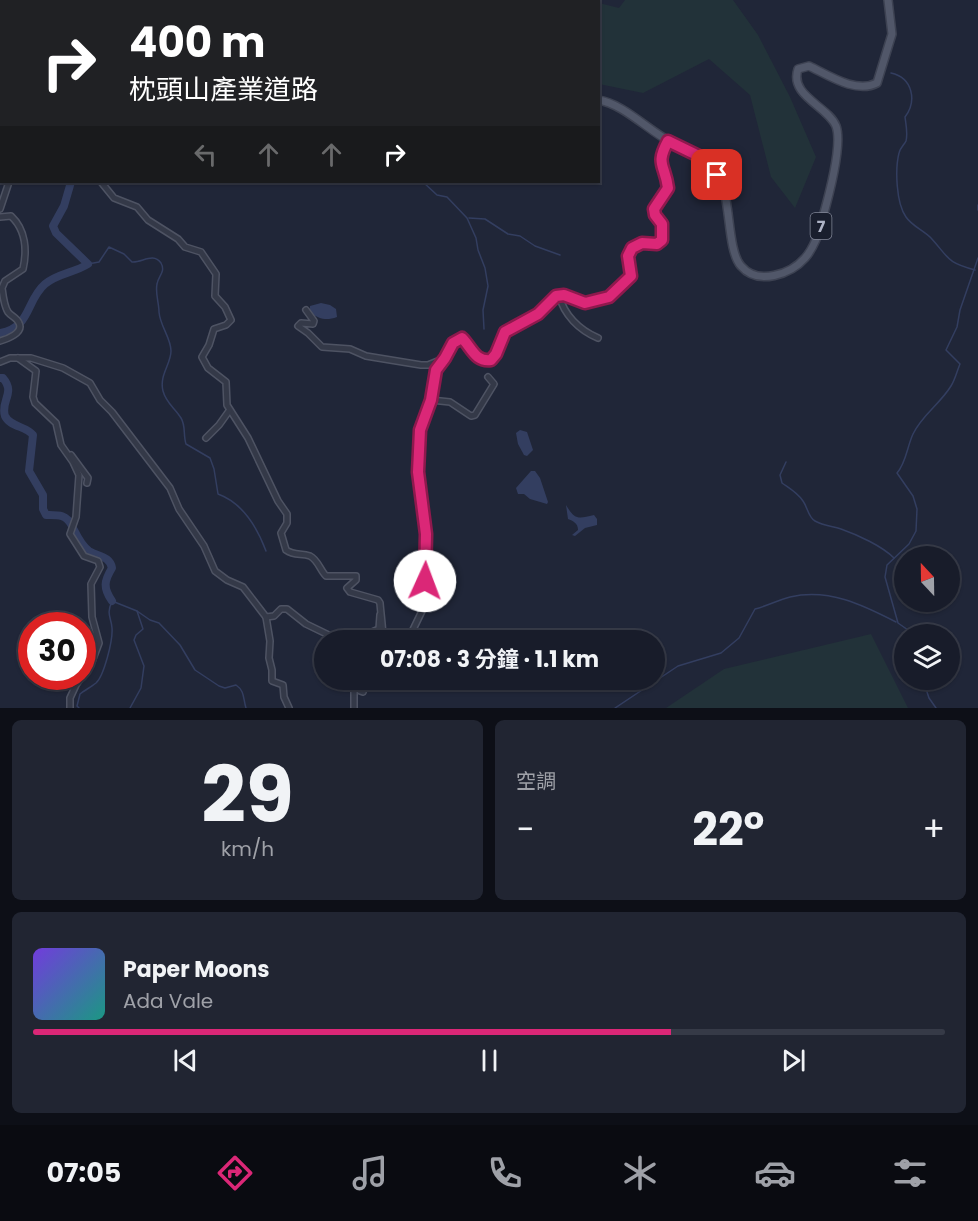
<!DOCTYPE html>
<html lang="zh-TW">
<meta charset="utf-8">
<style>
:root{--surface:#181c2a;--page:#212532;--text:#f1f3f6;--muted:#9fa1a8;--line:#363a47;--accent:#db2777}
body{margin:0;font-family:Poppins,"Noto Sans TC",sans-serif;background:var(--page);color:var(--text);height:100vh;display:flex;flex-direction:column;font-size:22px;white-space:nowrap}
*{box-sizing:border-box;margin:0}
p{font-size:20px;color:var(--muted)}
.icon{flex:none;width:33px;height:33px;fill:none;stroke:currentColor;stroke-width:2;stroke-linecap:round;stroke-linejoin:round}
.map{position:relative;height:708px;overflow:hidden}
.panel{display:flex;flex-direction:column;gap:12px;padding:12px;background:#0d0f17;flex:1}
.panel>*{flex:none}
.guide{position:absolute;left:0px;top:0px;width:600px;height:183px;box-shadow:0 2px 4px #0004,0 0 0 2px var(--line);background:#202124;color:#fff;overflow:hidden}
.needle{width:39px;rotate:338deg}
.tools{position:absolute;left:894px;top:546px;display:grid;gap:12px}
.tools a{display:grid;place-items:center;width:66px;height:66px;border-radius:50%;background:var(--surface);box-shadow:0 2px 4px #0004,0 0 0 2px var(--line);font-size:30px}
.speed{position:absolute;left:18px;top:612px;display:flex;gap:12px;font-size:30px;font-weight:700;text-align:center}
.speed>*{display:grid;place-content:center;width:78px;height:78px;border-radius:50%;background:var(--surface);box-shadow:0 2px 4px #0004,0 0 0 2px var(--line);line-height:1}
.speed .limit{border:9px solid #d22;background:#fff;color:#111}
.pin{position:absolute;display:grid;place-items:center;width:51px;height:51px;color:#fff;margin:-26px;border-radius:12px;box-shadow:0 3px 9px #0006}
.me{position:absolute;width:66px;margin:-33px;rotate:2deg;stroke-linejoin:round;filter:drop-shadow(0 0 4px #0008)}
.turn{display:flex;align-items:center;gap:21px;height:126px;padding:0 30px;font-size:27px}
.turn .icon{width:78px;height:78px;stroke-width:2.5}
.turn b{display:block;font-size:42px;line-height:51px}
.lanes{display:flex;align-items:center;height:57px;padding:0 30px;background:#0003;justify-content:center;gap:30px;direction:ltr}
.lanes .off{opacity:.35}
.big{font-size:45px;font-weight:700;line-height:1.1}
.panel .tile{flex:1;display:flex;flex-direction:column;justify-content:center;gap:9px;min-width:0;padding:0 21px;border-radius:9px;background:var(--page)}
.panel .dial{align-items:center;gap:0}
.dial b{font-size:78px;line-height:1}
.song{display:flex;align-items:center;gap:18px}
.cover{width:72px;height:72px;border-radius:9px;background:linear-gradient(135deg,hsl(260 70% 55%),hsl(170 70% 35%))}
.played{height:6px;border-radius:3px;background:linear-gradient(90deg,var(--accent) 70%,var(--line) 70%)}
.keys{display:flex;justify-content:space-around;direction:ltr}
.heat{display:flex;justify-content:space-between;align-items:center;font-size:33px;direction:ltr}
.panel .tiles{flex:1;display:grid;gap:12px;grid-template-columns:1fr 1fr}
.tile:last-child{grid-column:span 2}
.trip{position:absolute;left:314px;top:630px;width:351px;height:60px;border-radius:30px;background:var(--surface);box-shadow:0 2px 4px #0004,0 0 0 2px var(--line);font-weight:700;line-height:60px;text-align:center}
.tab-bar{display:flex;height:96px;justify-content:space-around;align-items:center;background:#0a0b11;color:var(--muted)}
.tab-bar .icon{width:42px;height:42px}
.tab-bar .current{color:var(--accent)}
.tab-bar b{font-size:27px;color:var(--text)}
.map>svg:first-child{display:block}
</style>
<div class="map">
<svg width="978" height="708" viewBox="0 0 978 708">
<rect width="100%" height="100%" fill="#202638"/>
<g fill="#223239">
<path d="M0,0H102L103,1L2,2L1,98Z"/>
<path d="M625,0H733L758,35L790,97L816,157L795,208L771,177L750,95L709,59L643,93L599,84V3L619,8Z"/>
<path d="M871,634L908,708H666L724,669Z"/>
</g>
<g fill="#333e60">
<path d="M321,303L330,305L336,309L337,317C326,321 320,319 310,313V306Z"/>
<path d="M520,430L527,432L533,450L527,456L524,455L518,444L516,433Z"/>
<path d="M531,471H535L540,478L548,502L547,504L530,499L524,494H518L516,488Z"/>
<path d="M566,505C575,520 578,519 594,515L597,519V525L585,528L575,536L572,535L578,530C578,523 573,521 568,519Z"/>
</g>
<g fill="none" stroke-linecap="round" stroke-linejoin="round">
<g stroke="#333e60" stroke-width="1.5">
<path d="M891,73C913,78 917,101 905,117C906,125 908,133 906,141C904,145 900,148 899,153C895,169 896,203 906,217C912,226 923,230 931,238C950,259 946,262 975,270"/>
<path d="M423,182L437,195L447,197L467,218L476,238L478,250L485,268L488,286L483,310L484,329"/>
<path d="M978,205V210"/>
<path d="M469,218L485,219L508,234L520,236L535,246L560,255"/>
<path d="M88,264L99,262L109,247L124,254L132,262C142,263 153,252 161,263C166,272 158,276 157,284C155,293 159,303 159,312C160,326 171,338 171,351C171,364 159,375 163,391C166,403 175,408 181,418C186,426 183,435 186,444L210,458L214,469L218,494C243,503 257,527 266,551"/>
<path d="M786,462L780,475L782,483C789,488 798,493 803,501C808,508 808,517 815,521C824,526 832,526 841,529C858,535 882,546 894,558"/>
<path d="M911,634L908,630L898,623L885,577L887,565L909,544L916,531L917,509L913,496L897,473C906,463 907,447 913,434C922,415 940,404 951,386C955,380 957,371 960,364L946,350L957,327L960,310L978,258"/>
<path d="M923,680L929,698L936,708"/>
<path d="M79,708L77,706L80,694C85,690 91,687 96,683C104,676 113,640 112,628C111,616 106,615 112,601L137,611L150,620L159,623L180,645L195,670L219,686L225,688L236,685C245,691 243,699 246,708"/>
<path d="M130,708L141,688L144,666L134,640L136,635L143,629L137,611"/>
<path d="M615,708L678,666L721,653L739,638L755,609C767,606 778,600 790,597C829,588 863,605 896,622"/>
</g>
<g stroke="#333e60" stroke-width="8">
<path d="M281,2L282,0"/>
<path d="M0,333C31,328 26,300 45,284C58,273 74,273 88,264L56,233L53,226L64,206L71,182"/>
<path d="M0,378H3C16,393 0,401 5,416C10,427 26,426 33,435L29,471L43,495V509L46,515C58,515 66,514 72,526"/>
<path d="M74,530C78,538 82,546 89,551C98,557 110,556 112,568C104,581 103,588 112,601"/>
</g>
<g stroke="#4e5363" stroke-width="8">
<g id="minor">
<path d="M0,128L2,129"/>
<path d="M0,156V164"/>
<path d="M101,182L114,198L137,207L148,220L178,239L185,247L201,252L216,274L215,296L225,307L231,320L226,325L214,329L209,345L202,357L208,368L226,382L227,405L248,438L278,501L287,514V523L281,533L286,550C294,556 301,553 310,556C318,560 320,570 326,576H356V580L347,588L350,592L378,600L380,603C381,616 383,628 383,640"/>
<path d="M0,209L9,182"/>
<path d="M0,217L11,216C26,230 27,251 23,269L5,281L2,288C3,296 4,306 8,312C11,316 17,318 19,323C24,333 7,339 0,341"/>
<path d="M559,295C564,315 579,330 598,338"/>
<path d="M306,310L314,321L313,324L301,323L298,326L308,333L322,347L350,349L366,356L421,365H428L445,358"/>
<path d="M18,358L36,371L33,397L35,403L56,423L61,445L73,462L79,475L76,517L70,534L84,556L98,561L100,567L91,584L92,617L99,643L91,664L76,685L70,698V708"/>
<path d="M0,362L10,358H31L63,368L90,383L100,400L112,412L170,488L179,509L204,546L215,571L227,580L243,587L266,617L274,616L281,609H287L306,624L339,640"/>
<path d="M431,400L450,402L471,416L475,415L494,384L488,377"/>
<path d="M206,438L219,425L229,411"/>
<path d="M71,455L88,478L87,483"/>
<path d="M266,617L270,641L269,658L272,670V681L283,685L284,697L289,708"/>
<path d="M365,635L379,629L380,615"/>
<path d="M408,640L422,611L425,581L426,534L418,476L420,430L431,400L436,370L445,358L453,343L459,338C473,342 472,363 491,360L496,354L505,332L538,314L557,296L564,295L586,303L609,297L631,276L628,256L632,247L642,243L657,244L662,240C664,222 656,223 654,209L668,188L661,158L668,141"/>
<path d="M357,685L360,691L363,692L366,682"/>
<path d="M354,708V690L362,680"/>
</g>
</g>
<g stroke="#3d4252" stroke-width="10">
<g id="major">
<path d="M121,0L122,2"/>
<path d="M369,0V2"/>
<path d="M197,2V0"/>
<path d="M598,100C622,103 648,130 669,141C681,147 696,151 706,160C714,168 720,180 724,191C730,211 729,253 741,266C758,286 791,274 805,258C813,249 820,232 822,220C828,199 843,145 836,126C828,106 789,96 798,69L809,66C828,75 856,94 877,83L892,34L888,0"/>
</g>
</g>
<use href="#minor" stroke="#343948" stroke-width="5"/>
<use href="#major" stroke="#515769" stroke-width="7"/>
</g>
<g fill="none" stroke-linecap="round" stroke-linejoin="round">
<g stroke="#8e194d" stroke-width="15">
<path id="route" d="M425,581L426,534L418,472L420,430L431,400L436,370L445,358L453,343L462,338C472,348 475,362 491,360L496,354L505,332L538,314L556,296L564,295L585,303L609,297L631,276L628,256L632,248L642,243L657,244L662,240V224L655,215L654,209L668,188C665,164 655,165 668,141L705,159L717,175"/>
</g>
<use href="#route" stroke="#db2777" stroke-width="10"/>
</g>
<g text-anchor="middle" stroke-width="6" stroke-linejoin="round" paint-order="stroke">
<rect fill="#191e2d" stroke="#818697" stroke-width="1.5" x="810.5" y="213" width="21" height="26" rx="4.5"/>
<g font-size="16" font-weight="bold" fill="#aeb3c5">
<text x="821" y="232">7</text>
</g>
</g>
</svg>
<div class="tools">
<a><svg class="needle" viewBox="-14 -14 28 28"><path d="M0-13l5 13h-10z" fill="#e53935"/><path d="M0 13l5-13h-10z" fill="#9fa1a8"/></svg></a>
<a><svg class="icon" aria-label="layers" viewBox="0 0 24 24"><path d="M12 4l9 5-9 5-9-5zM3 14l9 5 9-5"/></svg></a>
</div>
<div class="speed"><div class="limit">30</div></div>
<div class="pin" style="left:717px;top:175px;background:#d93025"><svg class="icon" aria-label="arrive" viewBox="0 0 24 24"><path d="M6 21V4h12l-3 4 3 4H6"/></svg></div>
<svg class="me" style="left:425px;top:581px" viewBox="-20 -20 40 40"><circle r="19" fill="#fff"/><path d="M0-13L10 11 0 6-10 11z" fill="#db2777"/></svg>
<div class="trip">07:08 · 3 分鐘 · 1.1 km</div>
<div class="guide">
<div class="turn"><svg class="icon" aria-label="right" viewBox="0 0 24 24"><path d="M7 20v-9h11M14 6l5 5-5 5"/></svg><div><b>400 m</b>枕頭山產業道路</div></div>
<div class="lanes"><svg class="icon off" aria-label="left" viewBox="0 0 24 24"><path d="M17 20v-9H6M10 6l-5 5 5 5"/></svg><svg class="icon off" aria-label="ahead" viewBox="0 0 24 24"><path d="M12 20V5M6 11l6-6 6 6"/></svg><svg class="icon off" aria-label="ahead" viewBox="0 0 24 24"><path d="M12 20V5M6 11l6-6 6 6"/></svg><svg class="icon" aria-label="right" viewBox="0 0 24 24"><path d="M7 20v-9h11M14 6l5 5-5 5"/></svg></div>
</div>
</div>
<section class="panel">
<div class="tiles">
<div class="tile dial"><b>29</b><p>km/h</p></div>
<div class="tile"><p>空調</p>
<div class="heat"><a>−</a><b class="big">22°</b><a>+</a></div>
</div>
<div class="tile">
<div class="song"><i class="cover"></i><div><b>Paper Moons</b><p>Ada Vale</p></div></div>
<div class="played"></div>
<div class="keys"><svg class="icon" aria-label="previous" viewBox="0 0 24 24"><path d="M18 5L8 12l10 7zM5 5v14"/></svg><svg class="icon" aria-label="pause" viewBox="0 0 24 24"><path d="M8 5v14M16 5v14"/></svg><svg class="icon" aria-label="next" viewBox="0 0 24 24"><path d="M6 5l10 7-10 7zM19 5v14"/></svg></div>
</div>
</div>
</section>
<nav class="tab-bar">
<b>07:05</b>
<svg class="icon current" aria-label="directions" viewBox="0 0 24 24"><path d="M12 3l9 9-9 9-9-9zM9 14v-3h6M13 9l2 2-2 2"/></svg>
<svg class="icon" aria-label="music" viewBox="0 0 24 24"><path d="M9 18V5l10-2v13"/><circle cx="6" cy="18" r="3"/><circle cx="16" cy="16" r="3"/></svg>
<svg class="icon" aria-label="phone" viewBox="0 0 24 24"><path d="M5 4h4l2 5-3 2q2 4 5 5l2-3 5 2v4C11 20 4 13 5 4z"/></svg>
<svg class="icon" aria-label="climate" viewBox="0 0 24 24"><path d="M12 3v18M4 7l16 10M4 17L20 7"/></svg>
<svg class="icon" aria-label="car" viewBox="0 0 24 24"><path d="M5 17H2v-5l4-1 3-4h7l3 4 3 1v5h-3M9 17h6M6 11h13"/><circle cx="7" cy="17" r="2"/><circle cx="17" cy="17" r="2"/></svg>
<svg class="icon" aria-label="filters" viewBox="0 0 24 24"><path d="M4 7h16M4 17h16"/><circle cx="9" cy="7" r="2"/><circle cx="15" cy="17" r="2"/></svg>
</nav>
